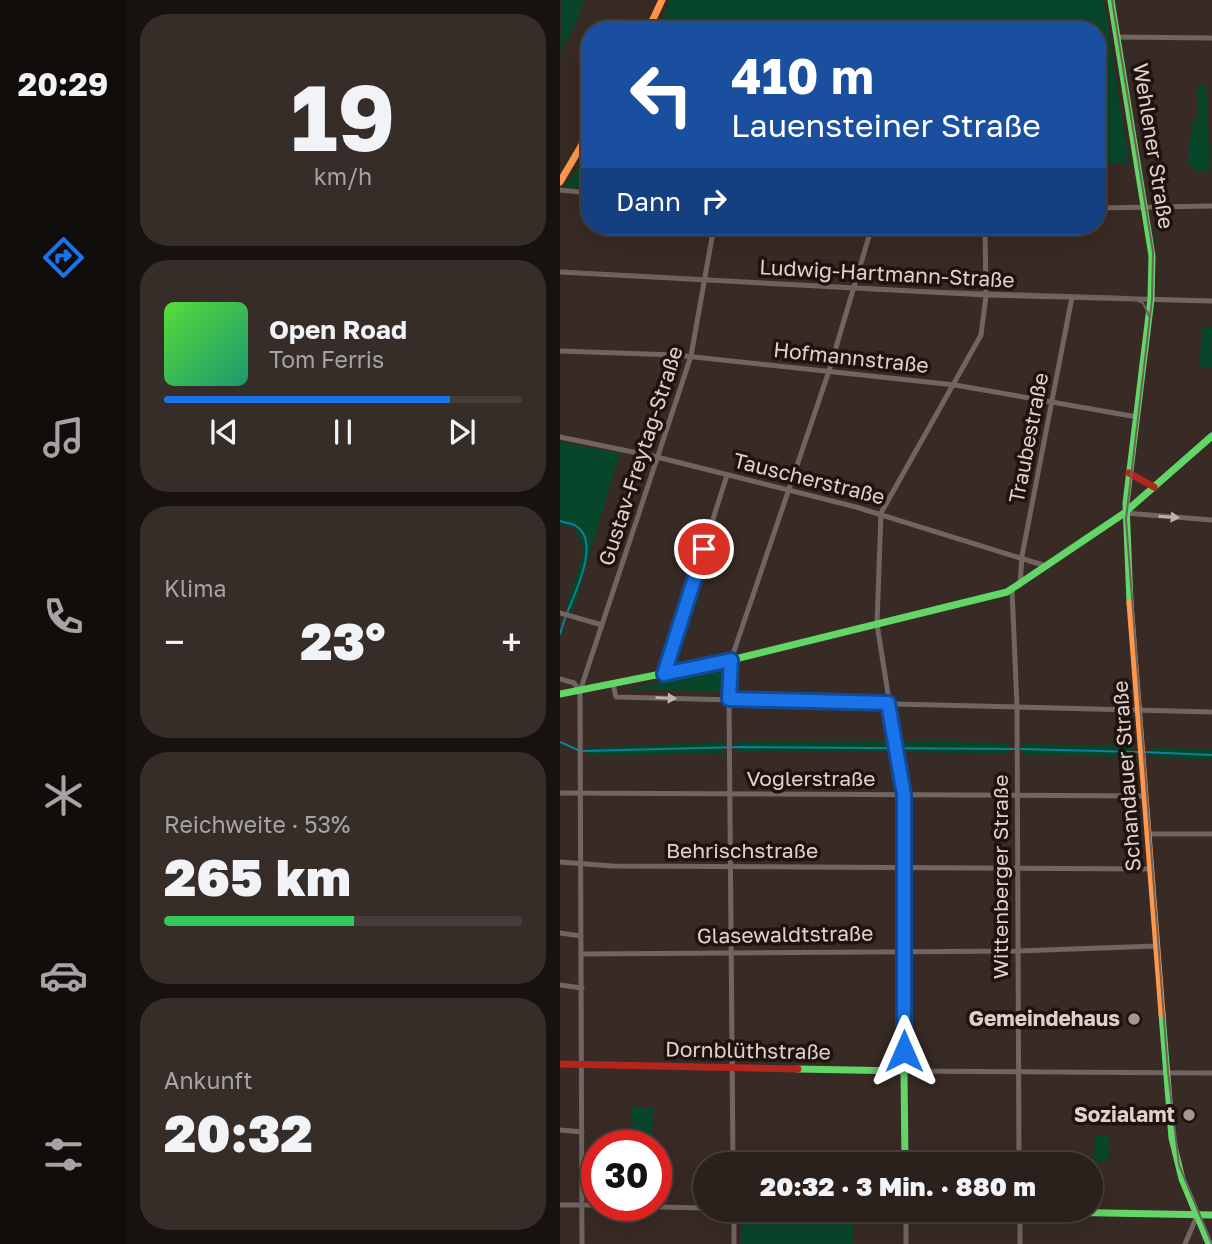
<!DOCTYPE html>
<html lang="de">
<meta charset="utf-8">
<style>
:root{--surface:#2a201c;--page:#362d29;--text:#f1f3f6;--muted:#a5a3a3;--line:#463e3b;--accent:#1a73e8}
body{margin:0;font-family:"Golos Text",sans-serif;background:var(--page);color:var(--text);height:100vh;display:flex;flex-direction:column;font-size:26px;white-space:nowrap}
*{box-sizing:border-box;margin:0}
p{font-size:23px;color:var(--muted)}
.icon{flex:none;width:38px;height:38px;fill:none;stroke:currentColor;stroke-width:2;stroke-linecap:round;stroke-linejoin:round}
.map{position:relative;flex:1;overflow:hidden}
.details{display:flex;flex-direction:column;gap:14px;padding:14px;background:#17120f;width:434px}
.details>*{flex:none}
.banner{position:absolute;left:21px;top:21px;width:525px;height:214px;border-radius:28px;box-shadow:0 7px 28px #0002,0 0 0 2px var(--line);background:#1a4fa0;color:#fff;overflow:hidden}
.speed{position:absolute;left:21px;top:1130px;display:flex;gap:14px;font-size:35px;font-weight:700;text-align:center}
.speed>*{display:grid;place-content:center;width:91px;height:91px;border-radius:50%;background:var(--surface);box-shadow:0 7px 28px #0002,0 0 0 2px var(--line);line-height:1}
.speed .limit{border:10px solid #d22;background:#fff;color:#111}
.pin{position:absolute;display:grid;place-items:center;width:60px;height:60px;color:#fff;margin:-30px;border:4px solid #fff;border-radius:50%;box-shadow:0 2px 7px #0007}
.me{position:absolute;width:77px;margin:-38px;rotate:0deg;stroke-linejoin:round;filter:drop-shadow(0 0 5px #0008)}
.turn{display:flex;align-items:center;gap:24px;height:147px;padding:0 35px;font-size:32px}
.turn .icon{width:91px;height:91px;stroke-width:2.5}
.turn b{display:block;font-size:49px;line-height:60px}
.then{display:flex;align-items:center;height:66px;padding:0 35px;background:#0003;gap:14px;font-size:26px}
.big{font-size:52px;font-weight:800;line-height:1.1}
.details .card{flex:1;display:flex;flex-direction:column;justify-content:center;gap:10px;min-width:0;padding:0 24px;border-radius:28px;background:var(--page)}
.details .dial{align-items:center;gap:0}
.dial b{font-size:91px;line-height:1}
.song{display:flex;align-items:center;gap:21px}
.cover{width:84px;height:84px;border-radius:10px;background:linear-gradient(135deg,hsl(110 70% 55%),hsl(160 70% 35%))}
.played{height:7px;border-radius:4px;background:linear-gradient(90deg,var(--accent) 80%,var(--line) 80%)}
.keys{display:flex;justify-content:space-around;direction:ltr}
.heat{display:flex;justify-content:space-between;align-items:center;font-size:38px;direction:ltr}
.charge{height:10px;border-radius:5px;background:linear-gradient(90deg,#34c759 53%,var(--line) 0)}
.trip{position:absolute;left:133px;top:1152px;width:410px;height:70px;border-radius:35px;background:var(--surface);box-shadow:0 7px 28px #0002,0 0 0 2px var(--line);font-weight:800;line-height:70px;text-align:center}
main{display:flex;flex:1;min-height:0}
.tabs{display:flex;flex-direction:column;width:126px;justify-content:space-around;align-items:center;background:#110d0b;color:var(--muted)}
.tabs .icon{width:49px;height:49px}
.tabs .current{color:var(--accent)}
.tabs b{font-size:32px;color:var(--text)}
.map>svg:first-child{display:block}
</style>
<main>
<nav class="tabs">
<b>20:29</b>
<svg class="icon current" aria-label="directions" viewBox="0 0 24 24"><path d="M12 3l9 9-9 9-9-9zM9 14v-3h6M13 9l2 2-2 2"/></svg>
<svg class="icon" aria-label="music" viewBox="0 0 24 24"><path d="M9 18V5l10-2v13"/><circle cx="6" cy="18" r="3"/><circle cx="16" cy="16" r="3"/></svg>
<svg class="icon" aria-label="phone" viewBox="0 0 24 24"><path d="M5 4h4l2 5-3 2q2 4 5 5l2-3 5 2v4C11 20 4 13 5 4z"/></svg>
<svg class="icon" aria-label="climate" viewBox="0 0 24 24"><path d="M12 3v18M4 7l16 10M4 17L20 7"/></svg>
<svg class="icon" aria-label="car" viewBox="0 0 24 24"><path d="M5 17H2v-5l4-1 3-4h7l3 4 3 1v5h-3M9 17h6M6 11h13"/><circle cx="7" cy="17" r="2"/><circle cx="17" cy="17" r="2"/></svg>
<svg class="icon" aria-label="filters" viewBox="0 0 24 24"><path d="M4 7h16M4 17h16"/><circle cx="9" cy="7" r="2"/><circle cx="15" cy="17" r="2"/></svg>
</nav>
<section class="details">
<div class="card dial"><b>19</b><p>km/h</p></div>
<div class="card">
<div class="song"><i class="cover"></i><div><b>Open Road</b><p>Tom Ferris</p></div></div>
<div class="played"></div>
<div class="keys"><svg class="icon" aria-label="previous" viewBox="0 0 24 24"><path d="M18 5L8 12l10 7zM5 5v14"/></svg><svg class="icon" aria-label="pause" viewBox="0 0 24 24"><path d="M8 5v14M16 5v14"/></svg><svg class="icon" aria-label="next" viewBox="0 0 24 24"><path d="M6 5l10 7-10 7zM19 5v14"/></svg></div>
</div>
<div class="card"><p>Klima</p>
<div class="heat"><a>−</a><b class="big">23°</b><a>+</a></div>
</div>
<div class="card"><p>Reichweite · 53%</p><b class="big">265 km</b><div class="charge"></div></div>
<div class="card"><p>Ankunft</p><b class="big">20:32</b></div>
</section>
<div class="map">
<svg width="652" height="1244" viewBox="0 0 652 1244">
<rect width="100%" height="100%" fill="#382a25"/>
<g fill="#08462b">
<path d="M2,0H24L14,28L0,52Z"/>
<path d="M110,0H544L569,163H537V30H97Z"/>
<path d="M646,84L650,171H635L628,162L632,121L638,120L637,85Z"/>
<path d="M30,148V189L5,187Z"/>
<path d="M642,327L652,328V368L639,366Z"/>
<path d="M0,442L60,453L13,610L6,608L24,551L15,529L0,525Z"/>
<path d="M162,669V692L73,689L74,688Z"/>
<path d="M178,741H327L329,752H178Z"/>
<path d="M343,741L448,743L447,754L345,752Z"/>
<path d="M163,742V753L28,756V748Z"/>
<path d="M463,744L572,746L573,757L463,755Z"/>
<path d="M592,747L652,750V760L593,757Z"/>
<path d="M72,1108H93L92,1146L72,1144Z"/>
<path d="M535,1135L549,1136L548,1161H534Z"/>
<path d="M181,1216L294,1218V1244H181Z"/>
</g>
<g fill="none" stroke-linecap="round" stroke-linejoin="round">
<g stroke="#0d809a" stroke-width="2">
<path d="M0,521C4,523 12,523 16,526C41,541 15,593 7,613"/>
<path d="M0,634L5,618"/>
<path d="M0,742L18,750"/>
<path d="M461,749L577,752"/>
<path d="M23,751L180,747L455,749"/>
<path d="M583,752L652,755"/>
</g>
<g stroke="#706561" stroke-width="5">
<path d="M557,37L652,38"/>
<path d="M0,190L30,193"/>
<path d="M537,208L652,206"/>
<path d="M425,226L426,296L421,335L321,513L317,624L344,795V1071L636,1073"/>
<path d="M0,272L426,295L652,301"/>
<path d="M0,351L116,355L395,385L577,417"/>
<path d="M0,437L97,457L296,507L486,566"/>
<path d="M565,513L652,520"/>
<path d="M460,585L462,556L512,297"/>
<path d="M452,590L457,706L459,1164"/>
<path d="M0,613L42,625"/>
<path d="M104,674L167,475"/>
<path d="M0,679L14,683L20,691"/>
<path d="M53,684L56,697L652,712"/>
<path d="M20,691L22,1244"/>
<path d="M20,691L131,356L154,226"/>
<path d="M0,793L586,796"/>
<path d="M589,834H652"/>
<path d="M0,862L52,866L591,869"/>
<path d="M0,933L21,936"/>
<path d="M22,954L457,951L597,946"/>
<path d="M0,985L22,988"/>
<path d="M639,1073H652"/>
<path d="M0,1130L22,1132"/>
<path d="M173,1164L169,699L171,660L269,371L312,226"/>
<path d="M0,1205H37"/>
<path d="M55,1206L145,1208"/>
<path d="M174,1209V1244"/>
<path d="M225,1209L346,1211V1244"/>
<path d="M460,1209V1244"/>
<path d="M625,1244L637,1216"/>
</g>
<g stroke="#63d668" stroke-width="7">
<path d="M551,0L592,256L591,299L566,503L570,603"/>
<path d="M0,694L171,660L447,592L563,514L652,436"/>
<path d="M602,1014L612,1138L622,1179L649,1244"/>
<path d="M238,1069L344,1071L345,1164"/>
<path d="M346,1209L652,1215"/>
</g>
<g stroke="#ff974d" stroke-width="7">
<path d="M88,30L102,0"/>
<path d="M0,182L30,131"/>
<path d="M570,603L602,1014"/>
</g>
<g stroke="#b3261e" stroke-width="7">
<path d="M569,473L594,487"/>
<path d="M0,1064L238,1069"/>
</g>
<g stroke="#6b615c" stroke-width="2">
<path d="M552,0L593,252L592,299L566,519L608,1072L619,1165L652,1244"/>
<path d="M0,271L294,288L568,297L583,303L590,318"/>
</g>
</g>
<defs><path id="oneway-solid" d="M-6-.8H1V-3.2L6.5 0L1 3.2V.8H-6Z" transform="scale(1.75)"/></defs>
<g fill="#c0b1ab">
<use href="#oneway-solid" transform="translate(609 517) rotate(4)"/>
<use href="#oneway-solid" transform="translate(106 698) rotate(2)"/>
</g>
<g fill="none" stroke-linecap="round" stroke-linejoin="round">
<g stroke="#114b97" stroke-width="18">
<path id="route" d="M144,549L104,674L171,660L169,699L328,703L344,795V1051"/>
</g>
<use href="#route" stroke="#1a73e8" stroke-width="12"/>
</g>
<g fill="#a69791" stroke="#1e130f" stroke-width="2.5">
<circle cx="574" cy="1019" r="7"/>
<circle cx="629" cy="1115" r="7"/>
</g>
<g text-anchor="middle" stroke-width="7" stroke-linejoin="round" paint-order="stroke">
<g font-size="21" fill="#e2d1cb" stroke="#1e130f">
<text transform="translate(593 146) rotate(81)" y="7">Wehlener Straße</text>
<text transform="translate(327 274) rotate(3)" y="7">Ludwig-Hartmann-Straße</text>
<text transform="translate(291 358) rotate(6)" y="7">Hofmannstraße</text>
<text transform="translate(469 438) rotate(-79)" y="7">Traubestraße</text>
<text transform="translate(81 456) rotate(-72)" y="7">Gustav-Freytag-Straße</text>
<text transform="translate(249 479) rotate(14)" y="7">Tauscherstraße</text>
<text transform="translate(567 776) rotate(-94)" y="7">Schandauer Straße</text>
<text x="251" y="786">Voglerstraße</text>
<text x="182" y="858">Behrischstraße</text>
<text transform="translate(441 877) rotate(-90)" y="7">Wittenberger Straße</text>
<text transform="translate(225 935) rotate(-1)" y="7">Glasewaldtstraße</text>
<text transform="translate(188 1051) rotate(1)" y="7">Dornblüthstraße</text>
</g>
<g font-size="21" font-weight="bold" fill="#e2d1cb" stroke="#1e130f" text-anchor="end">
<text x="560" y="1026">Gemeindehaus</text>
<text x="615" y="1122">Sozialamt</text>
</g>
</g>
</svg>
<div class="speed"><div class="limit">30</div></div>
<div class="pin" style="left:144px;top:549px;background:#d93025"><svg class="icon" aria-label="arrive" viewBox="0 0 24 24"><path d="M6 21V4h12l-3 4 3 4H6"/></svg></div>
<svg class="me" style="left:344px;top:1051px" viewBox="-20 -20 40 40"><path d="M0-17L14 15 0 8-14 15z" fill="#1a73e8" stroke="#fff" stroke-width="4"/></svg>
<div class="trip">20:32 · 3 Min. · 880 m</div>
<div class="banner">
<div class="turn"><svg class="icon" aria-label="left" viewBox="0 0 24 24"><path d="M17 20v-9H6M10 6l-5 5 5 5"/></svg><div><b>410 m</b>Lauensteiner Straße</div></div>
<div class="then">Dann<svg class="icon" aria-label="right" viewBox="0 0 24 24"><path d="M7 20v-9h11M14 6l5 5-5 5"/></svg></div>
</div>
</div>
</main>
